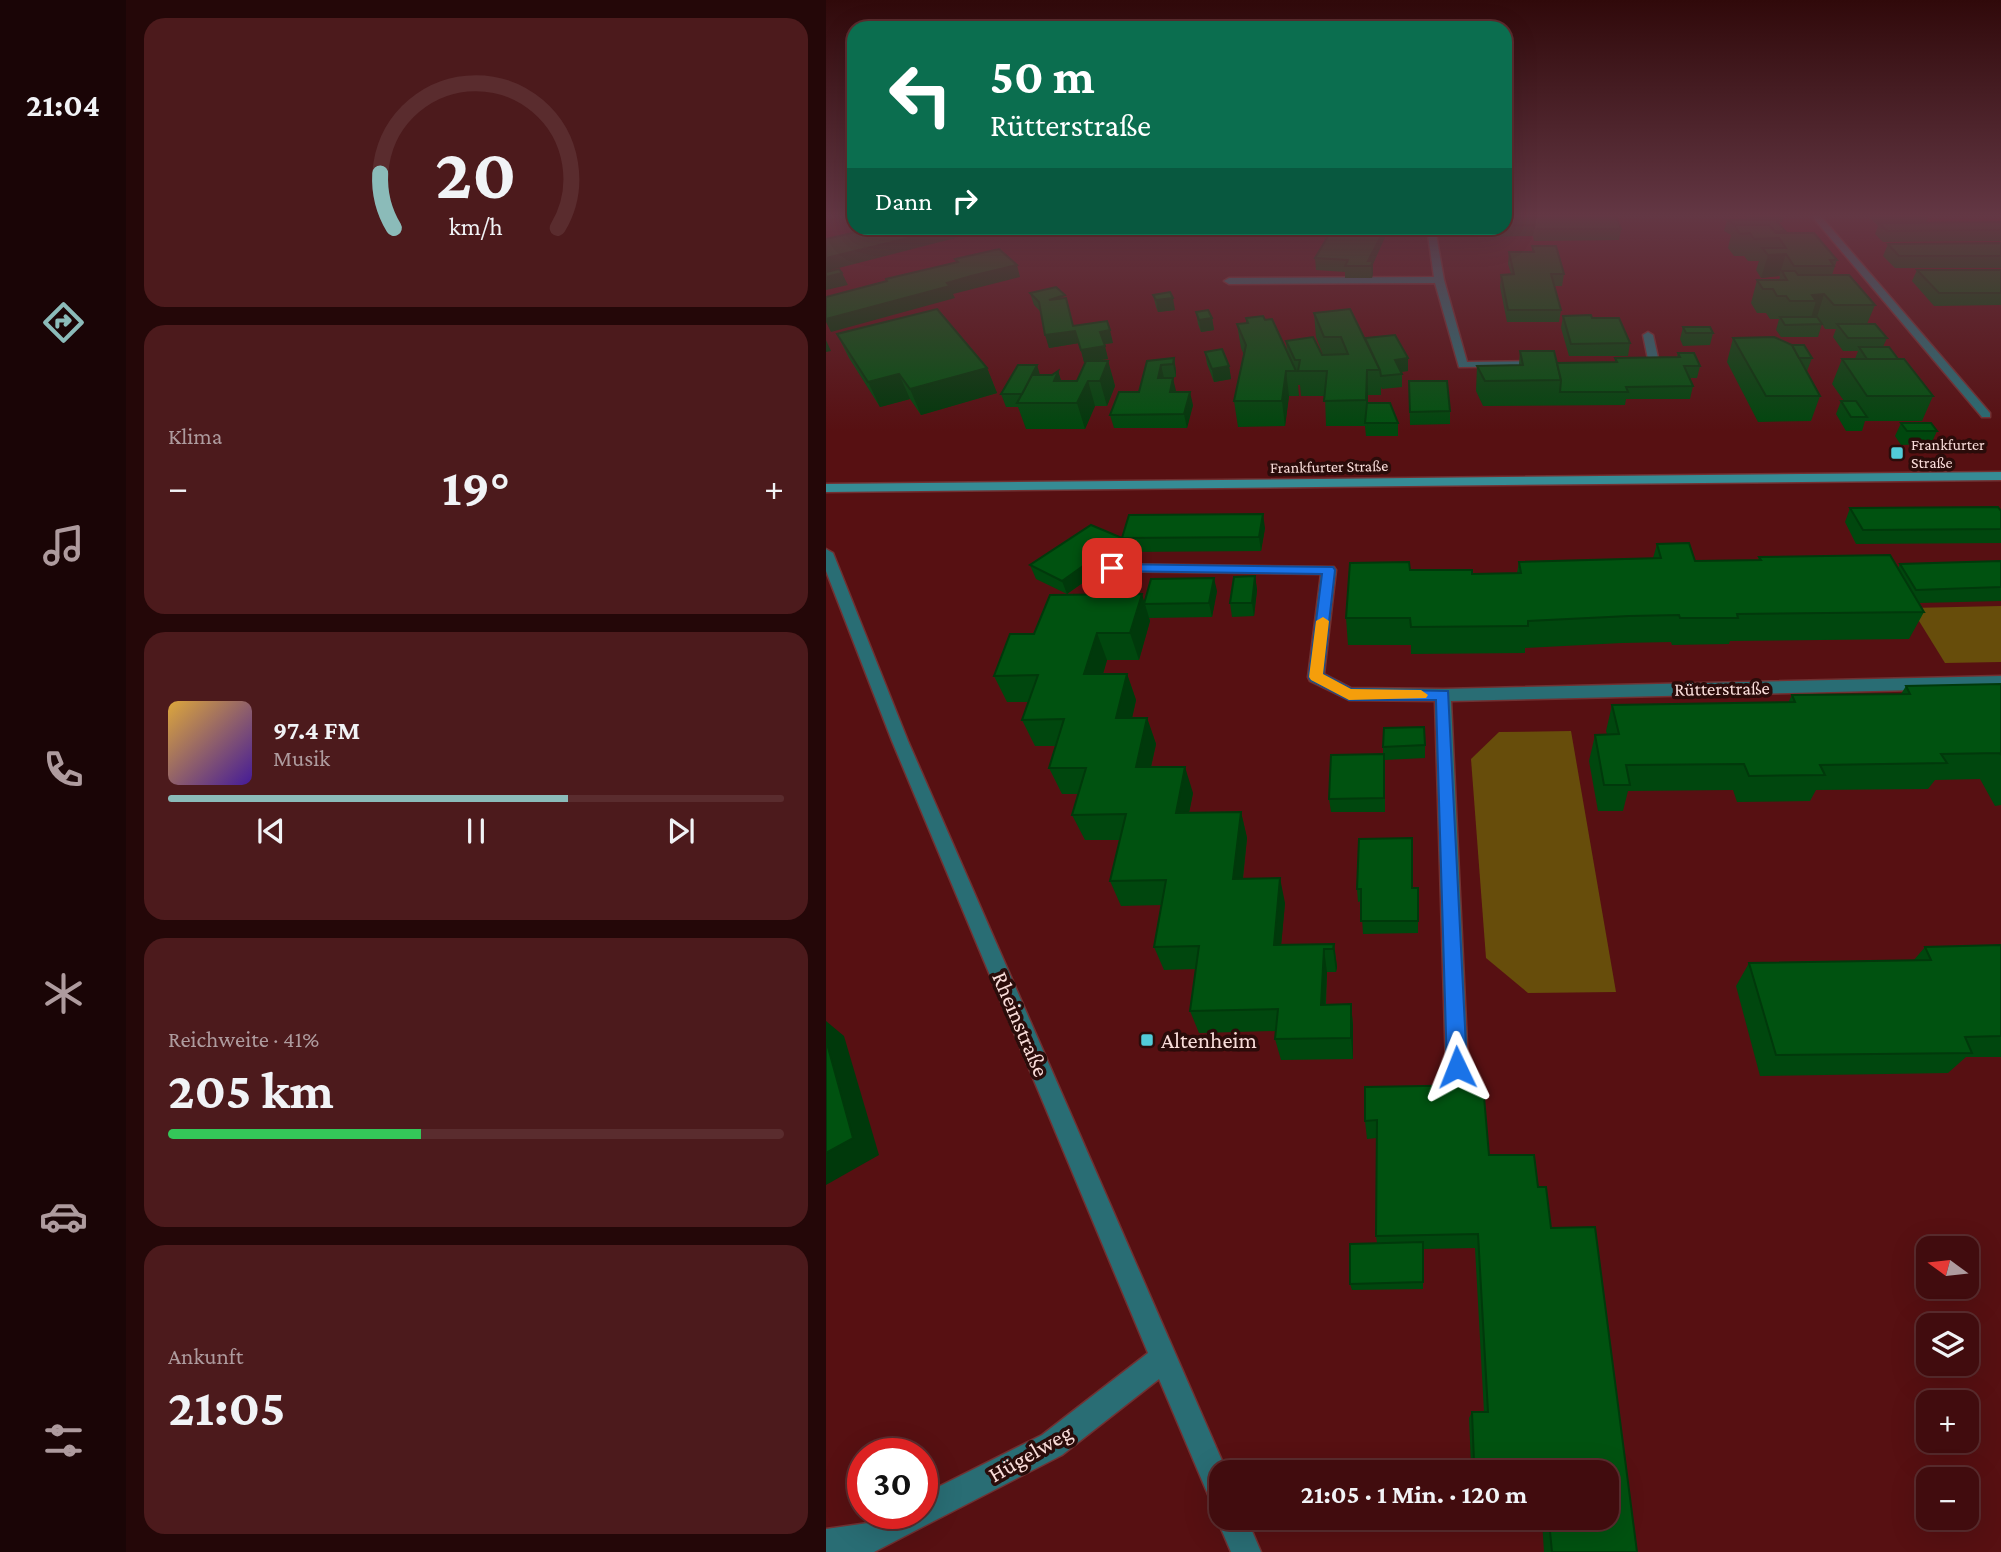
<!DOCTYPE html>
<html lang="de">
<meta charset="utf-8">
<style>
:root{--surface:#410c0e;--page:#4c1a1c;--text:#f1f3f6;--muted:#ae9b9e;--line:#5a2c2e;--accent:#8bbbb9}
body{margin:0;font-family:"Crimson Pro",serif;background:var(--page);color:var(--text);height:100vh;display:flex;flex-direction:column;font-size:26px;white-space:nowrap}
*{box-sizing:border-box;margin:0}
p{font-size:23px;color:var(--muted)}
.icon{flex:none;width:38px;height:38px;fill:none;stroke:currentColor;stroke-width:2;stroke-linecap:round;stroke-linejoin:round}
.map{position:relative;flex:1;overflow:hidden}
.panel{display:flex;flex-direction:column;gap:18px;padding:18px;background:#240708;width:700px}
.panel>*{flex:none}
.banner{position:absolute;left:21px;top:21px;width:665px;height:214px;border-radius:21px;box-shadow:0 7px 28px #0002,0 0 0 2px var(--line);background:#0b6e4f;color:#fff;overflow:hidden}
.needle{width:46px;rotate:285deg}
.buttons{position:absolute;left:1090px;top:1236px;display:grid;gap:14px}
.buttons a{display:grid;place-items:center;width:63px;height:63px;border-radius:14px;background:var(--surface);box-shadow:0 7px 28px #0002,0 0 0 2px var(--line);font-size:35px}
.speed{position:absolute;left:21px;top:1438px;display:flex;gap:14px;font-size:35px;font-weight:700;text-align:center}
.speed>*{display:grid;place-content:center;width:91px;height:91px;border-radius:50%;background:var(--surface);box-shadow:0 7px 28px #0002,0 0 0 2px var(--line);line-height:1}
.speed .limit{border:10px solid #d22;background:#fff;color:#111}
.pin{position:absolute;display:grid;place-items:center;width:60px;height:60px;color:#fff;margin:-30px;border-radius:14px;box-shadow:0 4px 10px #0006}
.me{position:absolute;width:77px;margin:-38px;rotate:358deg;stroke-linejoin:round;filter:drop-shadow(0 0 5px #0008)}
.turn{display:flex;align-items:center;gap:24px;height:147px;padding:0 28px;font-size:32px}
.turn .icon{width:91px;height:91px;stroke-width:2.5}
.turn b{display:block;font-size:49px;line-height:60px}
.then{display:flex;align-items:center;height:66px;padding:0 28px;background:#0003;gap:14px;font-size:26px}
.big{font-size:52px;font-weight:700;line-height:1.1}
.panel .card{flex:1;display:flex;flex-direction:column;justify-content:center;gap:10px;min-width:0;padding:0 24px;border-radius:21px;background:var(--page)}
.panel .dial{align-items:center;gap:0}
.dial svg{height:182px;overflow:visible;fill:none;stroke:var(--line);stroke-width:7;stroke-linecap:round;text-anchor:middle}
.dial text{fill:var(--text);stroke:none}
.song{display:flex;align-items:center;gap:21px}
.cover{width:84px;height:84px;border-radius:10px;background:linear-gradient(135deg,hsl(40 70% 55%),hsl(260 70% 35%))}
.played{height:7px;border-radius:4px;background:linear-gradient(90deg,var(--accent) 65%,var(--line) 65%)}
.keys{display:flex;justify-content:space-around;direction:ltr}
.heat{display:flex;justify-content:space-between;align-items:center;font-size:38px;direction:ltr}
.charge{height:10px;border-radius:5px;background:linear-gradient(90deg,#34c759 41%,var(--line) 0)}
.trip{position:absolute;left:383px;top:1460px;width:410px;height:70px;border-radius:21px;background:var(--surface);box-shadow:0 7px 28px #0002,0 0 0 2px var(--line);font-weight:700;line-height:70px;text-align:center}
main{display:flex;flex:1;min-height:0}
.tabs{display:flex;flex-direction:column;width:126px;justify-content:space-around;align-items:center;background:#1a0506;color:var(--muted)}
.tabs .icon{width:49px;height:49px}
.tabs .on{color:var(--accent)}
.tabs b{font-size:32px;color:var(--text)}
.map>svg:first-child{display:block}
</style>
<main>
<nav class="tabs">
<b>21:04</b>
<svg class="icon on" aria-label="directions" viewBox="0 0 24 24"><path d="M12 3l9 9-9 9-9-9zM9 14v-3h6M13 9l2 2-2 2"/></svg>
<svg class="icon" aria-label="music" viewBox="0 0 24 24"><path d="M9 18V5l10-2v13"/><circle cx="6" cy="18" r="3"/><circle cx="16" cy="16" r="3"/></svg>
<svg class="icon" aria-label="phone" viewBox="0 0 24 24"><path d="M5 4h4l2 5-3 2q2 4 5 5l2-3 5 2v4C11 20 4 13 5 4z"/></svg>
<svg class="icon" aria-label="climate" viewBox="0 0 24 24"><path d="M12 3v18M4 7l16 10M4 17L20 7"/></svg>
<svg class="icon" aria-label="car" viewBox="0 0 24 24"><path d="M5 17H2v-5l4-1 3-4h7l3 4 3 1v5h-3M9 17h6M6 11h13"/><circle cx="7" cy="17" r="2"/><circle cx="17" cy="17" r="2"/></svg>
<svg class="icon" aria-label="filters" viewBox="0 0 24 24"><path d="M4 7h16M4 17h16"/><circle cx="9" cy="7" r="2"/><circle cx="15" cy="17" r="2"/></svg>
</nav>
<section class="panel">
<div class="card dial"><svg viewBox="0 0 100 80">
<path d="M14 69A42 42 0 1 1 86 69"/>
<path d="M14 69A42 42 0 0 1 8 45" stroke="#8bbbb9"/>
<text x="50" y="56" font-size="32" font-weight="700">20</text>
<text x="50" y="72" font-size="11">km/h</text>
</svg></div>
<div class="card"><p>Klima</p>
<div class="heat"><a>−</a><b class="big">19°</b><a>+</a></div>
</div>
<div class="card">
<div class="song"><i class="cover"></i><div><b>97.4 FM</b><p>Musik</p></div></div>
<div class="played"></div>
<div class="keys"><svg class="icon" aria-label="previous" viewBox="0 0 24 24"><path d="M18 5L8 12l10 7zM5 5v14"/></svg><svg class="icon" aria-label="pause" viewBox="0 0 24 24"><path d="M8 5v14M16 5v14"/></svg><svg class="icon" aria-label="next" viewBox="0 0 24 24"><path d="M6 5l10 7-10 7zM19 5v14"/></svg></div>
</div>
<div class="card"><p>Reichweite · 41%</p><b class="big">205 km</b><div class="charge"></div></div>
<div class="card"><p>Ankunft</p><b class="big">21:05</b></div>
</section>
<div class="map">
<svg width="1175" height="1552" viewBox="0 0 1175 1552">
<rect width="100%" height="100%" fill="#571012"/>
<g fill="#674d0b">
<path d="M1175,606V662L1119,663L1085,608Z"/>
<path d="M745,731L790,992L702,993L660,958L645,759L673,732Z"/>
</g>
<g fill="none" stroke-linecap="round" stroke-linejoin="round">
<g stroke="#713132" stroke-width="3">
<g id="minor">
<path d="M984,214H993L1164,413V417H1156Z"/>
<path d="M601,228H609L618,280L641,362L716,361L720,362V366L633,367L609,283L403,284L398,281L403,278L608,277Z"/>
<path d="M822,332L827,335L833,362L828,365H806V361L822,359L817,335Z"/>
<path d="M0,549L7,553L82,741L401,1472H396V1517H420L435,1552H405L390,1517L394,1508L386,1504L333,1379L236,1455L102,1524L48,1552H0V1529L42,1523L61,1514H96V1495L216,1435L322,1353L66,741L0,571Z"/>
<path d="M286,564L508,567L510,570L498,674L525,688L617,689L1175,676V688L625,701L642,1067L639,1075L631,1078L623,1075L620,1067L609,701L523,700L484,681L482,677L495,574L281,571L279,568Z"/>
</g>
</g>
<g stroke="#713132" stroke-width="3">
<path id="secondary" d="M1175,472V480L0,492V484Z"/>
</g>
<use href="#minor" fill="#296d74" fill-rule="evenodd"/>
<use href="#secondary" fill="#368c95" fill-rule="evenodd"/>
</g>
<g fill="#00470e">
<path d="M679,214L795,229L793,240L708,241L707,236L648,237L647,228H679Z"/>
<path d="M918,214H959L956,222H952L959,231L958,233L1011,260L1006,275L1049,305L1041,324L1061,338L1057,347L1072,359L1107,396L1096,421H1039L1036,431H1020L1010,414L1015,401H1018L1006,384L1016,359H1029L1032,351H1017L1007,337L1010,329H999L996,324L992,337H955L950,330L953,319H944L940,313H931L925,303L931,280H953L954,277L953,276L935,278L930,270L933,261H922L918,256H908L902,248L905,235L898,231L901,220H922Z"/>
<path d="M1045,214H1103L1100,222H1175V241L1057,242L1049,234L1052,226L1044,218Z"/>
<path d="M315,228H361L352,237L316,234Z"/>
<path d="M559,231V237L547,264V273L546,278H519V272L490,270L489,258Z"/>
<path d="M1175,243V268H1069L1057,256L1062,244Z"/>
<path d="M706,246L738,274L736,286H728L735,310L733,322H681L674,287L675,275L685,274L682,264L683,252H706Z"/>
<path d="M1091,270H1175V305L1108,306L1086,281Z"/>
<path d="M204,293L239,298L247,326L287,343L278,344L282,359L266,361H282L289,386L281,406H269L259,429H200L192,407H180L175,394L214,375H226L232,371L235,381H251L259,362H258L253,343L223,348L215,312L208,305Z"/>
<path d="M327,295L349,310L332,312L330,307Z"/>
<path d="M370,312L386,318L388,330L375,332L372,324Z"/>
<path d="M488,313L539,338L582,371L575,372L576,374V387L556,389L555,387V395H542V403L572,423V436H540L539,426H500L499,396H475L474,385H472L473,396H463L459,426L412,427L408,401L418,355L415,348L411,324L420,323V318L439,320L461,351L460,341L497,355L490,337Z"/>
<path d="M737,316L766,318L804,343L802,356H743L735,328Z"/>
<path d="M857,327L887,333L884,345L857,346L854,339Z"/>
<path d="M11,334L161,368L171,393L95,415L84,399L54,407L23,358Z"/>
<path d="M907,338L986,358L981,371H980L994,396L985,421L932,422L901,362Z"/>
<path d="M694,351L731,363L789,362V358L851,357L852,353L874,366L871,378H864L867,386L864,399H800L799,405L657,406L650,391L651,366L693,365Z"/>
<path d="M379,352L403,366L405,379L388,382L381,364Z"/>
<path d="M348,358L350,371V377L337,378L350,392L367,405L361,428H288L284,415L313,392L321,361Z"/>
<path d="M583,381L624,411V424L584,425Z"/>
<path d="M1075,423L1111,431L1105,444L1075,445L1069,436Z"/>
<path d="M1024,508L1175,511V543L1030,544L1019,522Z"/>
<path d="M439,528L435,551L300,552L296,538Z"/>
<path d="M831,544L869,561L932,560L933,557L1072,568L1074,564L1175,561V601L1093,603L1098,612L1083,639L904,641L903,644L846,645L845,642L796,643L699,648V653L585,654V645H522L520,618L584,570L646,574L691,573L693,562L827,558Z"/>
<path d="M300,552L241,594L210,579L204,565Z"/>
<path d="M429,576L431,590L428,616L406,617L404,603Z"/>
<path d="M391,591L386,617L323,618L324,621L313,660H281L277,674H301L310,700L306,718H321L330,744L325,767L367,793L363,813L415,812L421,838L417,879L459,903L455,945L508,944L511,967L510,972H501L500,1005L525,1004L527,1026V1059L455,1060L449,1039L450,1031L373,1033L364,1011L370,969L338,970L328,947L336,905L295,906L284,881L294,840H259L246,815L253,794H236L223,768L230,746H209L196,720L202,702H181L168,676L208,634L318,603Z"/>
<path d="M1175,684V805L1169,806L1154,779L1109,780L1102,789L990,790L984,801L911,802L907,790L802,791L797,811H772L763,761L769,735L781,734L780,731L786,705L962,703L966,695L1075,694L1080,686Z"/>
<path d="M599,745V758L559,760V812H505L503,799L557,754V747Z"/>
<path d="M586,888L592,921V933L537,934L535,901L532,902L531,889Z"/>
<path d="M1175,945V1057H1140L1122,1073L934,1076L910,986L923,963L1087,961L1099,947Z"/>
<path d="M539,1087L663,1155L712,1187L725,1228L811,1552H718L716,1521L663,1523V1517H780V1472H660V1466L645,1465L643,1418L646,1412H658L649,1248L597,1249V1289L526,1290L524,1284L551,1243L550,1236L551,1138L541,1139L539,1121Z"/>
</g>
<g fill="#00390b">
<path d="M123,228H147L149,233L5,270L7,275L16,273L22,285L0,290V258Z"/>
<path d="M351,228H361L352,237Z"/>
<path d="M558,228H560L559,237L547,264V273L546,278L545,266L542,261Z"/>
<path d="M960,254L953,276L935,278L942,255Z"/>
<path d="M191,265L194,277L127,294L129,298L5,332L0,322V319L121,283L145,276Z"/>
<path d="M998,294L991,317L985,318L990,301L986,295Z"/>
<path d="M347,298L349,310L332,312L330,300Z"/>
<path d="M386,318L388,330L375,332L373,320Z"/>
<path d="M284,330L287,343L278,344L274,332Z"/>
<path d="M249,331L253,343L223,348L219,335Z"/>
<path d="M0,340L5,351L0,352Z"/>
<path d="M279,346L282,359L258,362L255,350Z"/>
<path d="M348,358L350,371V377L347,364Z"/>
<path d="M582,358V371L569,372V360Z"/>
<path d="M282,361L289,386L281,406L274,381Z"/>
<path d="M211,365L215,378L196,394Z"/>
<path d="M335,365L338,378H332Z"/>
<path d="M403,366L405,379L388,382L386,369Z"/>
<path d="M161,368L171,393L95,415L84,389Z"/>
<path d="M541,370L542,395V426L540,400Z"/>
<path d="M232,371L240,396L228,381Z"/>
<path d="M460,371L463,396L459,426L456,401Z"/>
<path d="M73,374L84,399L54,407L42,382Z"/>
<path d="M347,378L350,391L344,392Z"/>
<path d="M262,381L269,406L259,429L251,403Z"/>
<path d="M364,392L367,405L361,428L358,414Z"/>
<path d="M437,514L439,528L435,551L433,537Z"/>
<path d="M296,538L300,552L241,594L236,581Z"/>
<path d="M429,576L431,590L428,616L426,603Z"/>
<path d="M388,578L391,591L386,617L383,603Z"/>
<path d="M316,594L324,621L313,660L304,633Z"/>
<path d="M271,633L281,660L269,701L258,674Z"/>
<path d="M301,674L310,700L300,745L290,718Z"/>
<path d="M321,718L330,744L319,793L310,767Z"/>
<path d="M359,767L367,793L358,838L350,813Z"/>
<path d="M415,812L421,838L414,903L407,879Z"/>
<path d="M454,878L459,903L453,968L448,945Z"/>
<path d="M508,944L511,967L510,972L507,949Z"/>
<path d="M498,949L501,972L498,1027L495,1005Z"/>
<path d="M525,1004L527,1026V1059L525,1038Z"/>
<path d="M0,1021L18,1036L53,1155L0,1185Z"/>
</g>
<g fill="#005210" stroke="#00390b" stroke-width="2">
<path d="M679,214H789L795,229H709L708,225H679Z"/>
<path d="M1055,214H1103L1056,215Z"/>
<path d="M901,220H950L959,231H950L951,233H950L943,225H910Z"/>
<path d="M1175,222V230L1061,231L1053,223Z"/>
<path d="M908,225H943L950,233H988L1011,260H1004L1008,266H968L960,254L942,255L936,248H960L953,238L928,239L924,233L914,234Z"/>
<path d="M48,228H123L0,258V239Z"/>
<path d="M507,228H559L542,261H547L545,266H519L522,260L489,258Z"/>
<path d="M1175,243V256H1073L1062,244Z"/>
<path d="M706,246H730L738,274H725L735,310H682L675,275L688,274L683,252H708Z"/>
<path d="M173,249L191,265L145,276L121,283L124,286L0,319V297L61,281L60,279L132,262L129,259Z"/>
<path d="M13,269L16,273L0,277V272Z"/>
<path d="M1091,270H1175V293H1113Z"/>
<path d="M956,271H969L972,275H1023L1049,305H1008L998,294L986,295L990,301H964L960,296H951L947,289H937L931,280H961Z"/>
<path d="M230,287L239,295L223,300L240,298L247,326L281,321L284,330L274,332L279,346L255,350L249,331L219,335L213,302L204,293Z"/>
<path d="M344,292L347,298L330,300L327,295Z"/>
<path d="M111,309L161,368L84,389L73,374L42,382L11,334Z"/>
<path d="M524,309L554,370H541L540,400L498,401L501,371H472L474,360H469L460,341L487,337L496,355L522,354L515,337H498L488,313Z"/>
<path d="M382,310L386,318L373,320L370,312Z"/>
<path d="M765,315L766,318H793L804,343L745,344L737,316Z"/>
<path d="M437,316L439,320L446,319L470,371H460L456,401H408L420,345L411,324L422,323L420,318Z"/>
<path d="M954,317H991L996,324L959,325Z"/>
<path d="M1011,324H1049L1061,338H1022Z"/>
<path d="M857,327H884L887,333H860Z"/>
<path d="M569,335L582,358L569,360L576,374L555,376L554,370L539,338Z"/>
<path d="M948,337L966,345L994,396H940L907,338Z"/>
<path d="M966,345H978L986,358H973Z"/>
<path d="M1033,347H1063L1072,359H1041Z"/>
<path d="M396,349L403,366L386,369L379,352Z"/>
<path d="M694,351H728L735,380L659,381L651,366L697,365Z"/>
<path d="M852,353H868L874,366H858L867,386L800,387L802,392H734L735,380L731,363L791,362L789,358L854,357Z"/>
<path d="M348,358L347,364L335,365L332,378H347L344,392H364L358,414L284,415L293,392H313L321,361Z"/>
<path d="M1016,359H1078L1107,396H1041Z"/>
<path d="M260,361H282L274,381H262L251,403H191L206,375H226L232,371L228,381H251Z"/>
<path d="M192,365H211L196,394H175Z"/>
<path d="M583,381H621L624,411L584,412Z"/>
<path d="M1015,401H1030L1041,417H1025Z"/>
<path d="M541,403H564L572,423H539Z"/>
<path d="M1075,423H1105L1111,431H1081Z"/>
<path d="M1172,507L1175,511V529L1037,530L1024,508Z"/>
<path d="M437,514L433,537L296,538L303,515Z"/>
<path d="M265,525L296,538L236,581L204,565Z"/>
<path d="M863,543L869,561L935,560L933,557L1064,555L1098,612L911,614L912,618H854L853,615L803,616L702,621V626L585,627L584,618H520L524,563L583,562L584,570H646V574L695,573L693,562L835,558L831,544Z"/>
<path d="M1175,561V587L1090,590L1074,564Z"/>
<path d="M429,576L426,603H404L408,577Z"/>
<path d="M388,578L383,603L318,604L325,579Z"/>
<path d="M316,594L304,633H271L258,674H301L290,718H321L310,767H359L350,813L415,812L407,879L454,878L448,945L508,944L507,949H498L495,1005L525,1004V1038L449,1039L452,1009L364,1011L373,946L328,947L340,880L284,881L300,814L246,815L260,768H223L238,719L196,720L212,675L168,676L184,634H208L224,595Z"/>
<path d="M1175,684V755L1174,753L1115,754L1121,763L994,765L999,775L923,776L918,764L800,765L804,785H778L769,735L793,734L786,705L969,702L966,695L1084,694L1080,686Z"/>
<path d="M598,727L599,745L557,747L558,728Z"/>
<path d="M558,754V798L503,799L505,755Z"/>
<path d="M586,838V888H592V921H535V889H531L533,839Z"/>
<path d="M1175,945V1036L1139,1037L1146,1053L950,1055L923,963L1105,960L1099,947Z"/>
<path d="M0,1040L27,1138L0,1153Z"/>
<path d="M657,1085L663,1155H708L712,1187H720L725,1228L769,1227L811,1552H726L723,1521L668,1523L667,1517H780V1472H665L664,1462H648L646,1412H662L652,1234L550,1236L551,1120L539,1121V1087Z"/>
<path d="M597,1242V1282L524,1284V1244Z"/>
</g>
<linearGradient id="sky" x2="0" y2="1"><stop stop-color="#30090a"/><stop offset="0.5" stop-color="#633744"/><stop offset="1" stop-color="#633744" stop-opacity="0"/></linearGradient>
<rect width="1175" height="431" fill="url(#sky)"/>
<path fill="#1a73e8" stroke="#114b97" stroke-width="2" d="M286,564L507,567L509,570L497,674L525,689L622,691L641,1067L638,1074L631,1077L624,1074L621,1067L610,700H523L485,680L483,677L496,574L282,571L280,568Z"/>
<path fill="#f59e0b" d="M497,617L503,621L497,674L525,689L595,690L602,695L600,698L523,700L485,680L483,677L490,621Z"/>
<g fill="#52cbd8" stroke="#2a0c0a" stroke-width="2.5">
<rect x="1064" y="446" width="14" height="14" rx="3.5"/>
<rect x="314" y="1033" width="14" height="14" rx="3.5"/>
</g>
<g text-anchor="middle" stroke-width="7" stroke-linejoin="round" paint-order="stroke">
<g font-size="16" fill="#f9ddda" stroke="#2a0c0a" text-anchor="start">
<text x="1085" y="450">Frankfurter<tspan x="1085" dy="18">Straße</tspan></text>
</g>
<g font-size="16" fill="#f9ddda" stroke="#2a0c0a">
<text transform="translate(503 466) rotate(-1)" y="6">Frankfurter Straße</text>
</g>
<g font-size="19" fill="#f9ddda" stroke="#2a0c0a">
<text transform="translate(896 688) rotate(-1)" y="7">Rütterstraße</text>
</g>
<g font-size="23" fill="#f9ddda" stroke="#2a0c0a">
<text transform="translate(195 1024) rotate(67)" y="8">Rheinstraße</text>
<text transform="translate(204 1453) rotate(-30)" y="8">Hügelweg</text>
</g>
<g font-size="23" fill="#f9ddda" stroke="#2a0c0a" text-anchor="start">
<text x="335" y="1048">Altenheim</text>
</g>
</g>
</svg>
<div class="buttons">
<a><svg class="needle" viewBox="-14 -14 28 28"><path d="M0-13l5 13h-10z" fill="#e53935"/><path d="M0 13l5-13h-10z" fill="#ae9b9e"/></svg></a>
<a><svg class="icon" aria-label="layers" viewBox="0 0 24 24"><path d="M12 4l9 5-9 5-9-5zM3 14l9 5 9-5"/></svg></a>
<a>+</a>
<a>−</a>
</div>
<div class="speed"><div class="limit">30</div></div>
<div class="pin" style="left:286px;top:568px;background:#d93025"><svg class="icon" aria-label="arrive" viewBox="0 0 24 24"><path d="M6 21V4h12l-3 4 3 4H6"/></svg></div>
<svg class="me" style="left:631px;top:1067px" viewBox="-20 -20 40 40"><path d="M0-17L14 15 0 8-14 15z" fill="#1a73e8" stroke="#fff" stroke-width="4"/></svg>
<div class="trip">21:05 · 1 Min. · 120 m</div>
<div class="banner">
<div class="turn"><svg class="icon" aria-label="left" viewBox="0 0 24 24"><path d="M17 20v-9H6M10 6l-5 5 5 5"/></svg><div><b>50 m</b>Rütterstraße</div></div>
<div class="then">Dann<svg class="icon" aria-label="right" viewBox="0 0 24 24"><path d="M7 20v-9h11M14 6l5 5-5 5"/></svg></div>
</div>
</div>
</main>
